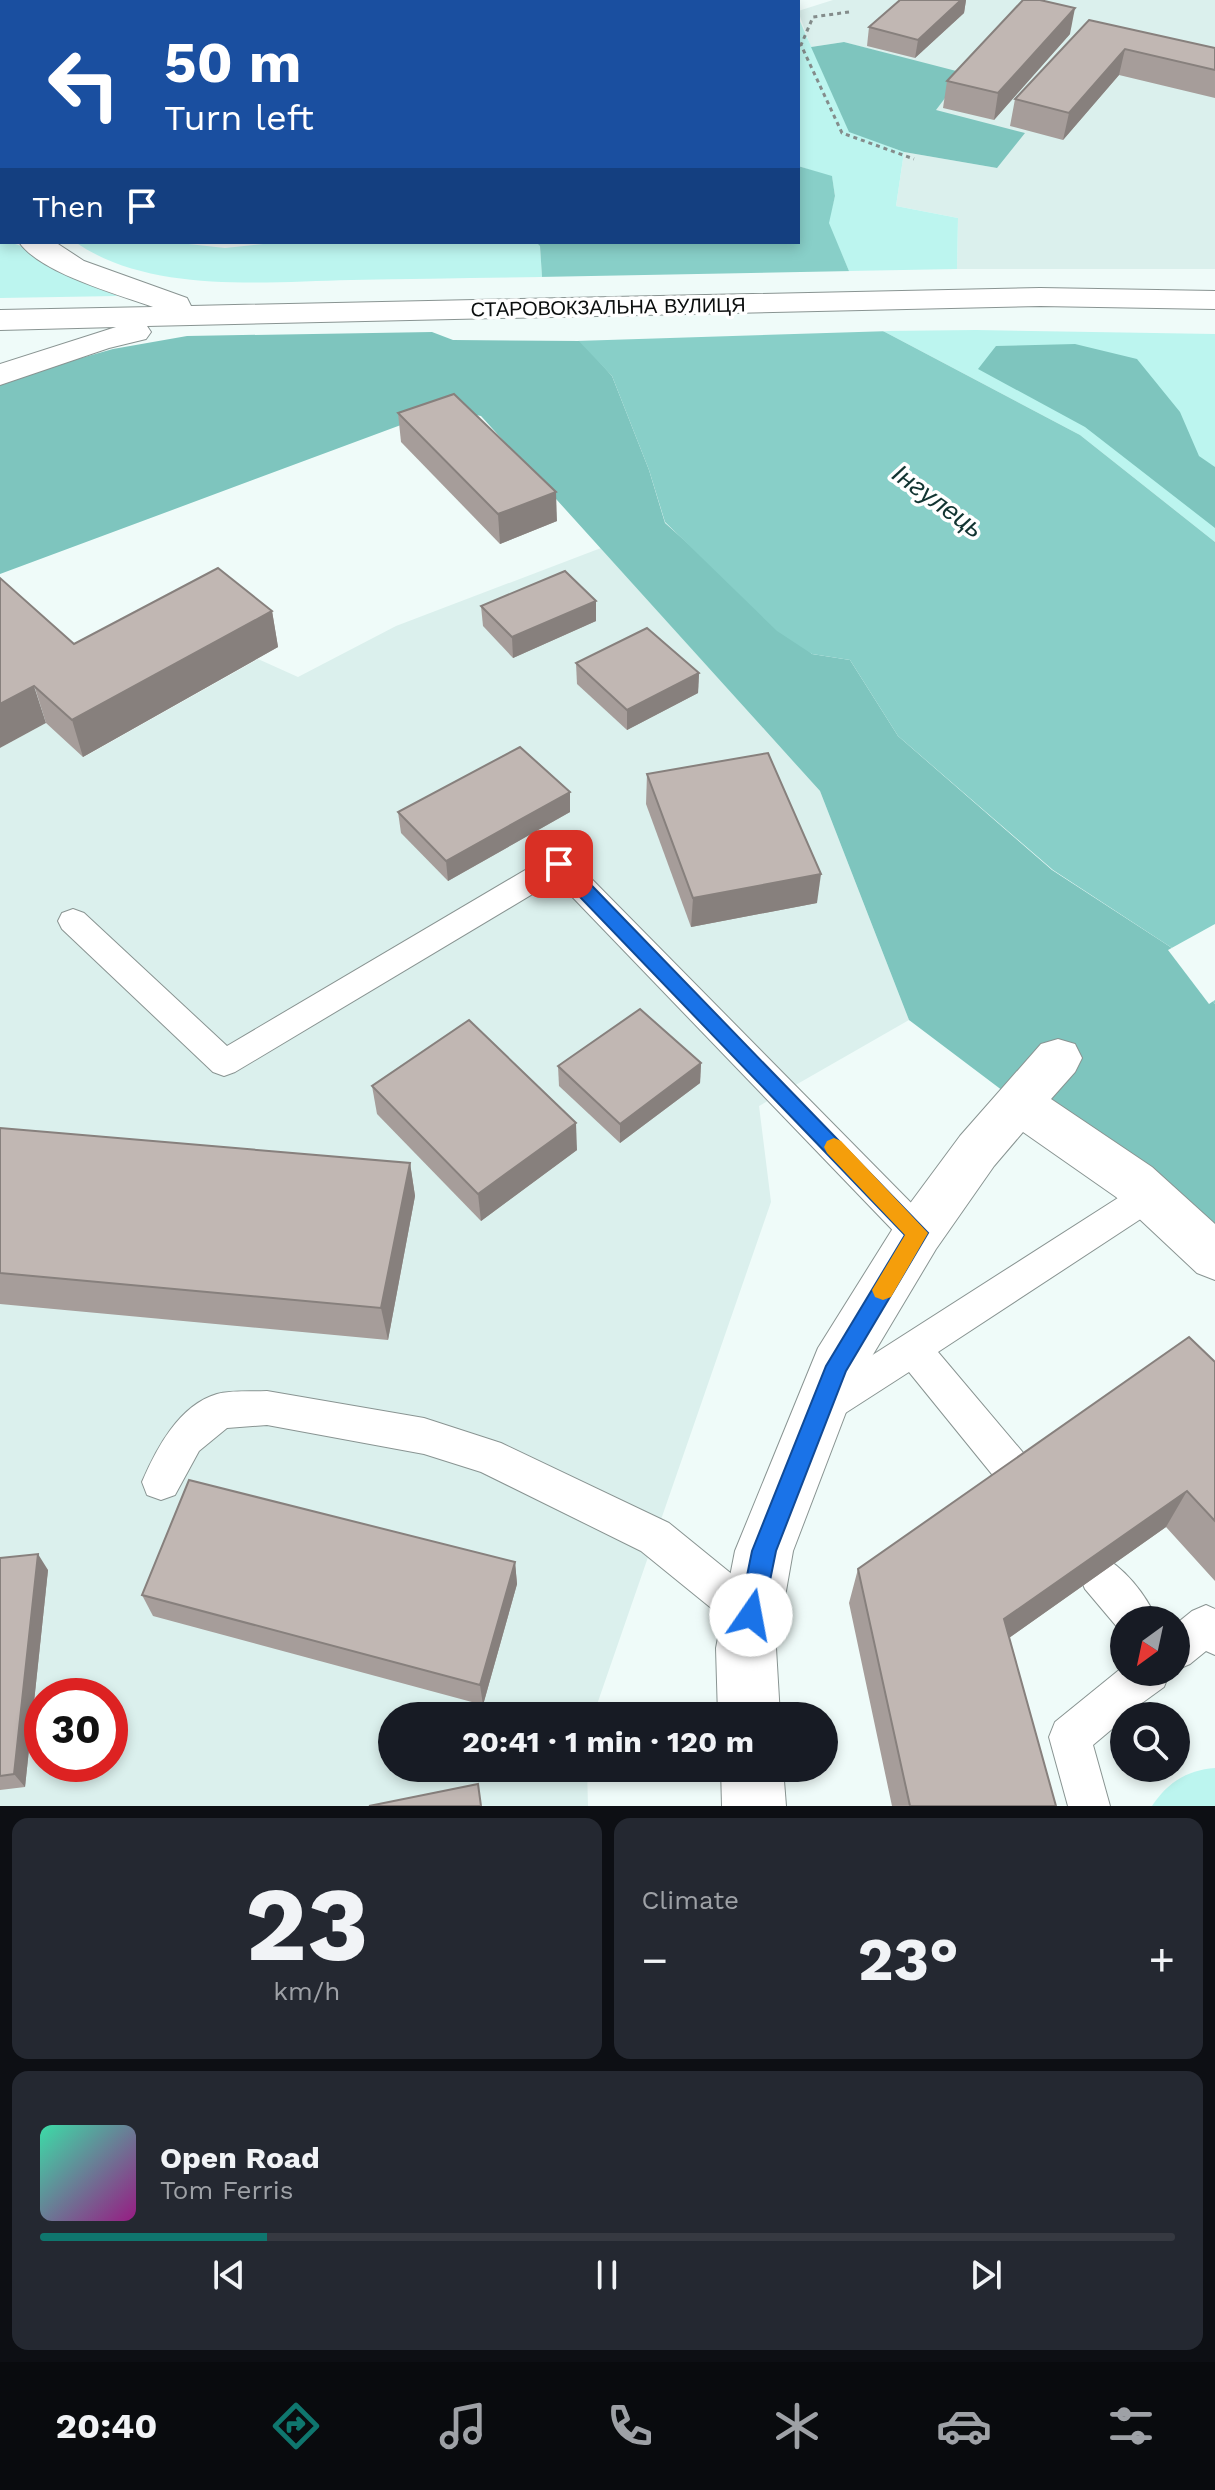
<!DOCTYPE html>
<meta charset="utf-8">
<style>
:root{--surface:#171b24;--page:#242831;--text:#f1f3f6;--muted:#9ea1a6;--line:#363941;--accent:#0f766e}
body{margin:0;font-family:"Work Sans",sans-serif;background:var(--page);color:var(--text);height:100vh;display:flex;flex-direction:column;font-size:30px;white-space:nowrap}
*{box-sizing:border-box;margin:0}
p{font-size:26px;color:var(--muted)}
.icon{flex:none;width:44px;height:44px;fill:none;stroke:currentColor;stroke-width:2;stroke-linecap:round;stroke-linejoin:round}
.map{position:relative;height:1806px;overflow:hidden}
.panel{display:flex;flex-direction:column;gap:12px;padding:12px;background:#0d0f14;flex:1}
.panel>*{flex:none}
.hud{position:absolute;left:0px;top:0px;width:800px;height:244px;box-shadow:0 4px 12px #0003;background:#1a4fa0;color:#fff;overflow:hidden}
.needle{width:52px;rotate:213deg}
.tools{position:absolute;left:1110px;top:1606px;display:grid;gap:16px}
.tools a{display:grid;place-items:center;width:80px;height:80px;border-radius:50%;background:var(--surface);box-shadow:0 4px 12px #0003;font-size:40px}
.speed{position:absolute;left:24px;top:1678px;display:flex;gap:16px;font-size:40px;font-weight:700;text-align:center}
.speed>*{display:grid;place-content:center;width:104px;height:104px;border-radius:50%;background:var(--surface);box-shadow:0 4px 12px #0003;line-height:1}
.speed .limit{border:12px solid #d22;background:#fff;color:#111}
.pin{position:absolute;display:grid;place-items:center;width:68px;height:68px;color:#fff;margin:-34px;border-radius:16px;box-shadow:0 4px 12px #0006}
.me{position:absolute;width:88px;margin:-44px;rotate:12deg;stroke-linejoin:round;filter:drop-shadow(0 0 6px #0008)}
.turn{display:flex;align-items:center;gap:28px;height:168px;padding:0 32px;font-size:36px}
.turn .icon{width:104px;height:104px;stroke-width:2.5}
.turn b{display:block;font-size:56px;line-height:68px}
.then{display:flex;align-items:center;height:76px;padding:0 32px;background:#0003;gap:16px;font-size:30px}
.big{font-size:60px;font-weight:700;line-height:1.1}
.panel .card{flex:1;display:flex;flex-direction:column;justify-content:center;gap:12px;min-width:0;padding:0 28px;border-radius:16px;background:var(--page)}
.panel .dial{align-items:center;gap:0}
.dial b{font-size:104px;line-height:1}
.song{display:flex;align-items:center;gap:24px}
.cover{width:96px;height:96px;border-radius:12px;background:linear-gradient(135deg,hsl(160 70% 55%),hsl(310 70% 35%))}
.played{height:8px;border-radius:4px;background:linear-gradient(90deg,var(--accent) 20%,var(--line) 20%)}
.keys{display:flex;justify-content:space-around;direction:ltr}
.heat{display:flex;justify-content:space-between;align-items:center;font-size:44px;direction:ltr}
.panel .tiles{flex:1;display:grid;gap:12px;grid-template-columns:1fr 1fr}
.card:last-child{grid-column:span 2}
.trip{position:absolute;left:378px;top:1702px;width:460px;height:80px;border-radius:40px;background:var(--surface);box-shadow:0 4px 12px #0003;font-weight:700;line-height:80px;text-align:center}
.tabs{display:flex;height:128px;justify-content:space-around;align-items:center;background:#090b0e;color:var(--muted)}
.tabs .icon{width:56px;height:56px}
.tabs .active{color:var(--accent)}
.tabs b{font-size:36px;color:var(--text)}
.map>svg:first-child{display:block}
</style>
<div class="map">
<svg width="1215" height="1806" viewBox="0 0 1215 1806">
<rect width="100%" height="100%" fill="#effbf9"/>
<g fill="#dbf0ed" fill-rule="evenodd">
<path d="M833,0H1215V269H957L958,218L896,206L904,152L997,168L935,110L963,74L844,42L811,47L798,11Z"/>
<path d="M601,548L820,791L909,1020L759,1106L771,1202L593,1716H392V1768H587L588,1806H0V748L46,723L84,757L258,659L298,677L396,626ZM42,1696H110V1764H42Z"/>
</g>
<g fill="#bcf5ef">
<path d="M798,17L849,131L904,152L896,206L958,218L957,269L849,271L828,223L835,196L832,177L798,166Z"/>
<path d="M0,228L2,242C26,242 43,261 64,273C82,282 99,289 118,296L0,298Z"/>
<path d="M75,242H170L225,248L281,242H536L540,245L542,277C478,278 415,279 351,280C264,282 150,294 75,242Z"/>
<path d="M976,330L1215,334V542L1080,435L883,331Z"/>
<path d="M1215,1768V1806H1152C1167,1783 1187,1770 1215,1768Z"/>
</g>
<g fill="#7ec5be">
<path d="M98,0H437L87,2Z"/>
<path d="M844,42L964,73L936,110L1025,133L997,168L904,152L849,132L811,47Z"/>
<path d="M432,332L453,340L581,341L612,376L649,470L665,523L812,654L850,660L898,736L1052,870L1172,948L1215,1004V1257L1056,1131L909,1020L820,791L481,416L444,409L0,574V381L113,349L187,336Z"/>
<path d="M1075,344L1137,359L1180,412L1199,456L1215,467V528L1085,427L978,369L996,346Z"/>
</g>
<path fill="#88cfc8" d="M798,166L832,176L835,196L829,223L849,271L883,331L1080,435L1215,542V1004L1172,948L1053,870L898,736L850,660L812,654L777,631L665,522L649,470L612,376L557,318L553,297L542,277L540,246L536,242H798Z"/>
<g fill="#effbf9">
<path d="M853,271L886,328L891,331L576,341L554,320L549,298L538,277Z"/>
<path d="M1215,924V1000L1209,1004L1168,950Z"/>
</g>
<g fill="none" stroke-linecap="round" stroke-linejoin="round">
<g stroke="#899492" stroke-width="2">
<g id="lane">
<path d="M2,166V178L0,179V167Z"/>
<path d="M559,853L569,856L930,1222L935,1233L930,1244L918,1248L906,1244L556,880L235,1072L224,1076L213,1072L62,929L58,921L62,913L73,909L84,913L227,1046L549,856Z"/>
<path d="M1147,1182L1159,1187L1164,1197L1159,1207L938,1352L1036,1468L1041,1481L1036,1494L1022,1499L1008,1494L909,1372L836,1419L823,1424L810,1419L804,1407L810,1395L1135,1187Z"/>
<path d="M267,1391L424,1418L501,1443L669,1523L765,1601L771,1615L765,1629L751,1635L737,1629L641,1551L481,1472L424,1454L267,1425L227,1428L199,1451L175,1495L161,1500L147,1495L142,1482C156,1449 179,1405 217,1394C232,1390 251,1392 267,1391Z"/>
<path d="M1099,1555C1123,1565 1147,1596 1157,1620H1124L1123,1634L1085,1589L1079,1575L1085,1561Z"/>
<path d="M1206,1605L1215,1609V1655L1206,1651L1190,1664L1176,1670V1624L1192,1611Z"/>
<path d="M1124,1666V1672H1170L1164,1687L1124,1716V1719L1093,1745L1110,1806H1068L1049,1737L1055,1722Z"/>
</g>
</g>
<g stroke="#899492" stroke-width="2">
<g id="street">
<path d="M1058,1039L1075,1044L1082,1058L1075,1072L1051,1099L1152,1167L1215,1224V1280L1197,1273L1116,1197L1023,1132L994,1166L936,1249L859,1378L793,1551L776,1648L780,1716H718L716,1648L735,1551L818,1348L900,1217L960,1136L1041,1044Z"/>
<path d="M721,1768H783L786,1806H722Z"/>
</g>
</g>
<g stroke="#899492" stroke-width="2">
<g id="primary">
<path d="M0,207L2,208V226L0,225Z"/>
<path d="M19,242H55L84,261L187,298L191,306L1040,288L1215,291V309L1040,306L147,326L151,332L146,339L109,348L0,385V364L116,327L0,330V310L153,307C117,294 40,273 19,242Z"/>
</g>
</g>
<path stroke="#848c8b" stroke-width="3" stroke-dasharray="4 4" stroke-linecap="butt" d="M849,12L813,17L801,45L842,133L914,159"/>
<use href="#lane" fill="#fff" fill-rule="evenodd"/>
<use href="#street" fill="#fff" fill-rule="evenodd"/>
<use href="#primary" fill="#fff" fill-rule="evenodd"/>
</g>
<g fill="#a69d9a">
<path d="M900,0H966L964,13L915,58L867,46L869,27Z"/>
<path d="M1089,20L1215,48V98L1119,75L1063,140L1010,126L1015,99Z"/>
<path d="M1070,34L994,120L943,108L947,81Z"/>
<path d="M398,413L557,521L500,544L401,442Z"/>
<path d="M0,578L74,644L272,611L278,647L83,757L46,723Z"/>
<path d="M596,601V621L513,658L483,626L481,606Z"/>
<path d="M576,663L699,673L698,693L627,730L577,684Z"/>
<path d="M647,774L817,903L691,927L646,804Z"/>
<path d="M570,792V812L448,881L401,833L398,812Z"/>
<path d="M701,1063L700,1083L620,1143L559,1086L558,1066Z"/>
<path d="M372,1086L577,1150L481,1221L377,1114Z"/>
<path d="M0,1128L410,1163L415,1196L388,1340L0,1304Z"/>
<path d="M1215,1362V1581L1166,1527L1009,1638L1056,1806H892L849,1603L858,1569Z"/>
<path d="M0,1558L48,1570L25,1787L0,1790Z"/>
<path d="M515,1562L517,1584L483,1705L153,1616L142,1595Z"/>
</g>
<g fill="#87807d">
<path d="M961,0H966L964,13L915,58L918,40Z"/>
<path d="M1075,8L1070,34L994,120L998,93Z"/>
<path d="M1125,49L1119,75L1063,140L1069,113Z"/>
<path d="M556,492L557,521L500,544L498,514Z"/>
<path d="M596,601V621L513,658L512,637Z"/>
<path d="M272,611L278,647L83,757L72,720Z"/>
<path d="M699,673L698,693L627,730V710Z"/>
<path d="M34,686L46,723L0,748V704Z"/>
<path d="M570,792V812L448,881L446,861Z"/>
<path d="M821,874L817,903L691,927L693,898Z"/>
<path d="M701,1063L700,1083L620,1143V1124Z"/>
<path d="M576,1123L577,1150L481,1221L478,1194Z"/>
<path d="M410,1163L415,1196L388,1340L381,1308Z"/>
<path d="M1187,1491L1166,1527L989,1652L1004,1619Z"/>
<path d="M38,1554L48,1570L25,1787L14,1774Z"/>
<path d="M515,1562L517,1584L483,1705L480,1685Z"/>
</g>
<g fill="#c1b7b3" stroke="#87807d" stroke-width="2">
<path d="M900,0H961L918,40L869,27Z"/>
<path d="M1023,0H1040L1075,8L998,93L947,81Z"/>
<path d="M1089,20L1215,48V70L1125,49L1069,113L1015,99Z"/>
<path d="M454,394L556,492L498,514L398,413Z"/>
<path d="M218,568L272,611L72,720L34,686L0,704V578L74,644Z"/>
<path d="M565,571L596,601L512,637L481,606Z"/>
<path d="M647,628L699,673L627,710L576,663Z"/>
<path d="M520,747L570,792L446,861L398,812Z"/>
<path d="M768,753L821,874L693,898L647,774Z"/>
<path d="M640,1009L701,1063L620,1124L558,1066Z"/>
<path d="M469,1020L576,1123L478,1194L372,1086Z"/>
<path d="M0,1128L410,1163L381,1308L0,1273Z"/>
<path d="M1189,1337L1215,1362V1521L1187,1491L1004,1619L1056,1806H910L858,1569Z"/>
<path d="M189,1480L515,1562L480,1685L142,1595Z"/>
<path d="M38,1554L14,1774L0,1776V1558Z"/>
<path d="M478,1784L481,1806H369Z"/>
</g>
<path fill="#1a73e8" stroke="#114b97" stroke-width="2" d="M559,857L566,859L928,1233L846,1371L776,1551L763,1615L759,1624L751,1627L742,1624L739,1615L752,1551L826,1366L905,1235L553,869L550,864Z"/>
<path fill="#f59e0b" d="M834,1138L841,1141L928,1233L891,1297L883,1300L875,1297L872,1290L905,1235L827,1153L824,1147L827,1141Z"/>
<g text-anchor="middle" stroke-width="7" stroke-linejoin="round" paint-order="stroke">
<g font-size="20" fill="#0b0e0e" stroke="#fff">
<text transform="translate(608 307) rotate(-1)" y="7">СТАРОВОКЗАЛЬНА ВУЛИЦЯ</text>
</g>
<g font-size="26" font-style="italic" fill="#113431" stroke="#fff">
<text transform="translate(938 501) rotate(36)" y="9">Інгулець</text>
</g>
</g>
</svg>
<div class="tools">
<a><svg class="needle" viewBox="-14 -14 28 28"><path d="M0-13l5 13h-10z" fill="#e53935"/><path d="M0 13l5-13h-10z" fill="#9ea1a6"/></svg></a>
<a><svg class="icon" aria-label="search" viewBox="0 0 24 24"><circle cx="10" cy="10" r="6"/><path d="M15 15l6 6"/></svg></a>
</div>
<div class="speed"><div class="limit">30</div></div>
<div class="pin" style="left:559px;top:864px;background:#d93025"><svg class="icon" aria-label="arrive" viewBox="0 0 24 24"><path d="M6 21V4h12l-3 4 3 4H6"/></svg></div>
<svg class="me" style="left:751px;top:1615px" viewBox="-20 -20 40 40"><circle r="19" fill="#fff"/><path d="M0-13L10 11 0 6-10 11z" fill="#1a73e8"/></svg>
<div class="trip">20:41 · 1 min · 120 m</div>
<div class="hud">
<div class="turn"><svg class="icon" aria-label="left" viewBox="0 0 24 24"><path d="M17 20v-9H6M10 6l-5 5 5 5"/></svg><div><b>50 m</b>Turn left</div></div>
<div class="then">Then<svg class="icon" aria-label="arrive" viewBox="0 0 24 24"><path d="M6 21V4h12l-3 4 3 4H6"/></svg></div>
</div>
</div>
<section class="panel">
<div class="tiles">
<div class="card dial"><b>23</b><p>km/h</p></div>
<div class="card"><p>Climate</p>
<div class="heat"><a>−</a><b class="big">23°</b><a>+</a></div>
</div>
<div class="card">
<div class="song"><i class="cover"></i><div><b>Open Road</b><p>Tom Ferris</p></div></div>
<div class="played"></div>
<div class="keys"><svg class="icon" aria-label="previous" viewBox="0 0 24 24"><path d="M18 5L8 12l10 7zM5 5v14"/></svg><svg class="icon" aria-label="pause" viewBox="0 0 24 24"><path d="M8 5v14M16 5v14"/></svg><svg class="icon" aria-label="next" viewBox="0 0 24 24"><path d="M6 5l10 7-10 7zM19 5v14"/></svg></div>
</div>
</div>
</section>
<nav class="tabs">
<b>20:40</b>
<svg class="icon active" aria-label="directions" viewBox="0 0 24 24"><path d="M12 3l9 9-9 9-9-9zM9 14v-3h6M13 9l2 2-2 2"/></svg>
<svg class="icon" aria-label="music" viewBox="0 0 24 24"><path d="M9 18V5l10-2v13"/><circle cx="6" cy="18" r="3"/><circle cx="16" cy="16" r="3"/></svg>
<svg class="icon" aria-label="phone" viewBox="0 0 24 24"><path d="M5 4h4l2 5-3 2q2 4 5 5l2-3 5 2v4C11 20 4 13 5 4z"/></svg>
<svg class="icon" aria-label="climate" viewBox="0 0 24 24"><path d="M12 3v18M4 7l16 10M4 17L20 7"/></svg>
<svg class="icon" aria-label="car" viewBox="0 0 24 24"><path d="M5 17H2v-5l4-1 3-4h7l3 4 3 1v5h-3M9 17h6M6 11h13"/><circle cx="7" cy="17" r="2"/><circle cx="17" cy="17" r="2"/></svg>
<svg class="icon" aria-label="filters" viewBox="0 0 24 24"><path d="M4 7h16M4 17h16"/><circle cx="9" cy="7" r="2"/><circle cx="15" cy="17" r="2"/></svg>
</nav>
